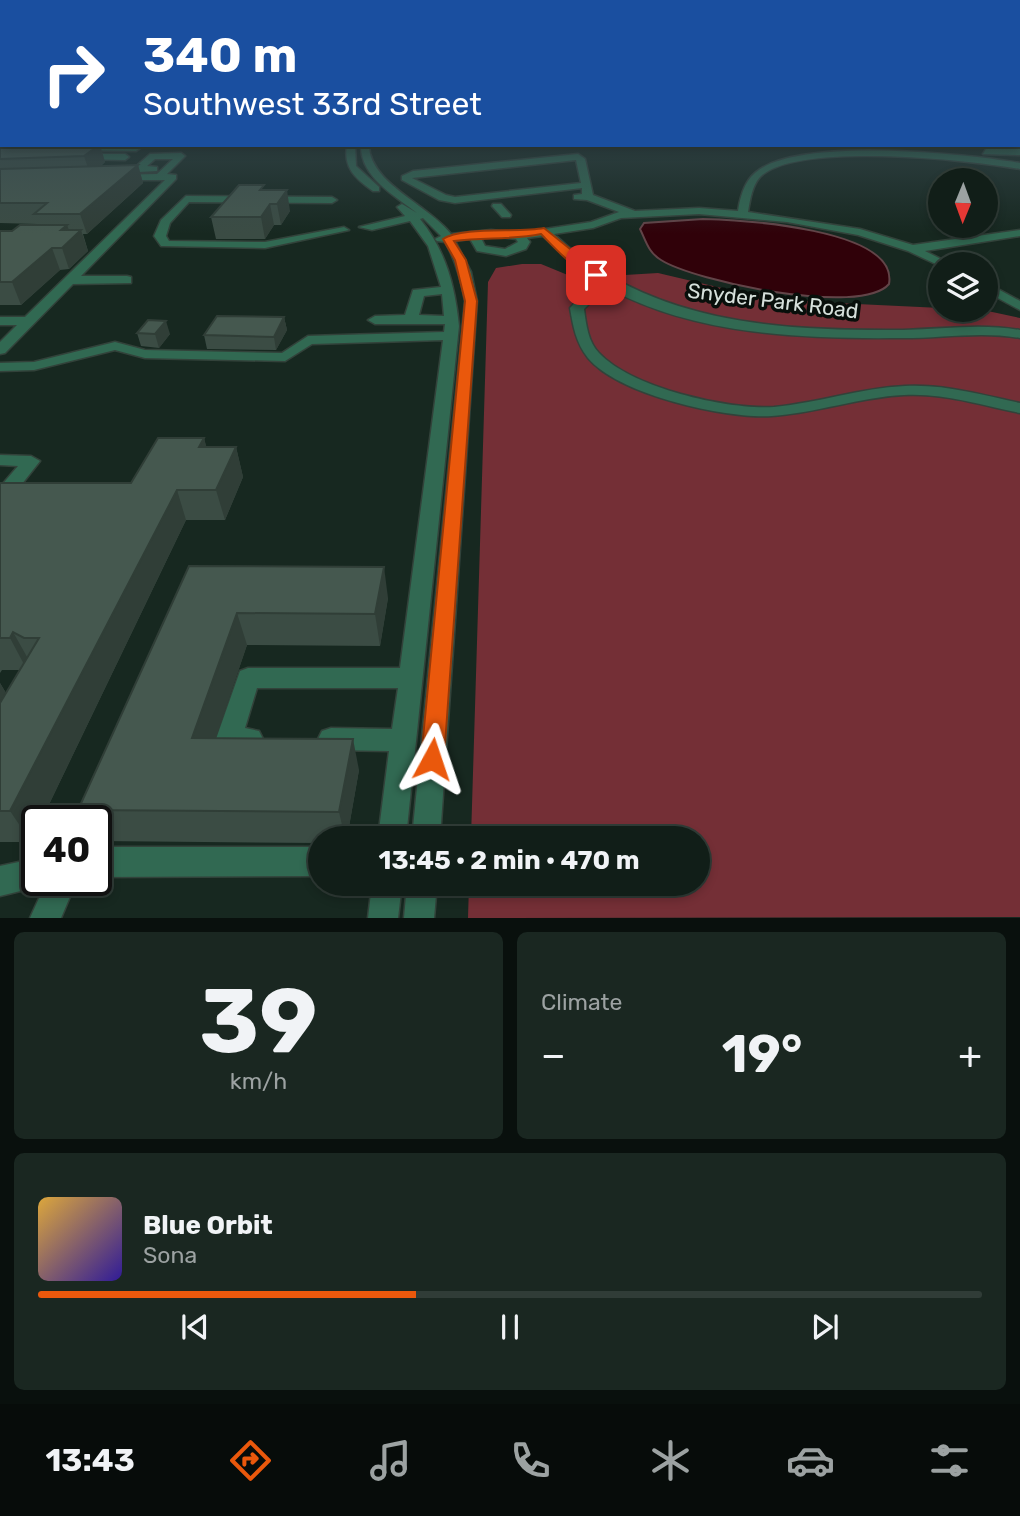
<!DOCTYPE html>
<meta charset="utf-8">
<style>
:root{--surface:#111e18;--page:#1a2721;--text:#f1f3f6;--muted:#9ca2a2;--line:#303c37;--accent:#ea580c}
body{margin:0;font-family:Rubik,sans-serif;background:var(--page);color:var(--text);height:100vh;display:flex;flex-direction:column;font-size:26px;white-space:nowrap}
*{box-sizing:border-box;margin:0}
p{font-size:23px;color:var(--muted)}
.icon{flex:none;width:38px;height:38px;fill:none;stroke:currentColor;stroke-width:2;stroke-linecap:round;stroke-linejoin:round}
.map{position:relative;height:918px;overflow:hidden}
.details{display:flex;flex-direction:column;gap:14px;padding:14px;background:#09100d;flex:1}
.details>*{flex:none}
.hud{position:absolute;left:0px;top:0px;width:1020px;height:147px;box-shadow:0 4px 10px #0003,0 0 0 2px var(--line);background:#1a4fa0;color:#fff;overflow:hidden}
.needle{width:46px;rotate:181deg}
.buttons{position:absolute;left:928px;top:168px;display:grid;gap:14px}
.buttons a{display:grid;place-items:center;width:70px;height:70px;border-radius:50%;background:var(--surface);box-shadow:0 4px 10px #0003,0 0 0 2px var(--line);font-size:35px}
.speed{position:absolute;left:21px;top:805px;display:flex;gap:14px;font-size:35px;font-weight:700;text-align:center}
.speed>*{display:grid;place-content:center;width:91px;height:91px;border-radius:50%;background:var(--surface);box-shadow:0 4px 10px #0003,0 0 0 2px var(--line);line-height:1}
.speed .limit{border:4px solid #111;border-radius:10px;background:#fff;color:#111}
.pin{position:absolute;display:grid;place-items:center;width:60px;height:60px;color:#fff;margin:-30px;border-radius:14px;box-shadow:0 4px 10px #0006}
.me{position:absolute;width:77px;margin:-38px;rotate:5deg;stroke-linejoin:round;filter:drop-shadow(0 0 5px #0008)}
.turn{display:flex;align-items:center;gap:24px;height:147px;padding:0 28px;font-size:32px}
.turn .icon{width:91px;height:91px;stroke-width:2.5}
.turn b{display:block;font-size:49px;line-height:60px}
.big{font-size:52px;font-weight:700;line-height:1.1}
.details .widget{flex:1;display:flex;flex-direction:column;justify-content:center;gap:10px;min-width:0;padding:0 24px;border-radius:10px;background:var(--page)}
.details .dial{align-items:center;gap:0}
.dial b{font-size:91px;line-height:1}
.song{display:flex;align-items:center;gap:21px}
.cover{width:84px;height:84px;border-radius:10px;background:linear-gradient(135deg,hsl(40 70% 55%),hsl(250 70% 35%))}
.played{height:7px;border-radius:4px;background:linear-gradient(90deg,var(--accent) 40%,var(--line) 40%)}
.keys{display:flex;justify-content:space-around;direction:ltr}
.heat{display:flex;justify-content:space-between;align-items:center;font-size:38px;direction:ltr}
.details .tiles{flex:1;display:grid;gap:14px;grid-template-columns:1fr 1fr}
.widget:last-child{grid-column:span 2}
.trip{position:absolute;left:308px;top:826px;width:402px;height:70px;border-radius:35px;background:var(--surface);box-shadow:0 4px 10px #0003,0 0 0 2px var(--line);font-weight:700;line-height:70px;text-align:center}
.tab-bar{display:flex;height:112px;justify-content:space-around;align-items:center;background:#070c0a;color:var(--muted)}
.tab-bar .icon{width:49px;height:49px}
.tab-bar .current{color:var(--accent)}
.tab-bar b{font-size:32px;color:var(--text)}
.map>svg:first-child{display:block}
</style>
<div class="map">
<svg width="1020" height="918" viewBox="0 0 1020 918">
<rect width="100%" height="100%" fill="#172820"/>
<path fill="#742f36" d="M522,264H541L575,278L658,273L730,290L815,302L983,310L1020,318V917L468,918L469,884H698V838H471L488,282L496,268Z"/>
<path fill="#300109" stroke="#624448" stroke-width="2" d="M703,219C739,220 899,228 889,284C861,317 694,281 661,260C648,252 646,241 640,229L644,223Z"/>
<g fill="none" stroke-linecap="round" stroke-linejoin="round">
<g stroke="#32423a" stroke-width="3">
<g id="minor">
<rect x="1018" y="122" width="2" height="5"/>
<path d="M77,145H136L140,148L136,151L74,150Z"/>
<path d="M347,145H355L356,166L379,187V191H373C356,179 343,168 347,145Z"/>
<path d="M361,145H369C369,183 429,205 451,234L491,230L519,233L591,222L619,212L587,200L574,199V195L582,194V188L455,203L439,200L402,180V176L413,171L578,154L585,159L593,195L635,211L699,208L738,211C740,198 744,182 755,173C797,136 966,154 1020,163V169C971,160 796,141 760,177C752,186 750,200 748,212L860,229L913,245L1020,230V236L925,251L951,264L940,266L908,251L858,235L787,222L699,214L621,218L593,228L554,234C648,324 779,331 903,330C943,329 981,323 1020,330V338C981,331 943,338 903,338C808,339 698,336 612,290L594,299L584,309C586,324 588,342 599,353C632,388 728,410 774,407C818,403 860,388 905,386C945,384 982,395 1020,403V413C981,405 944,393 904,395C860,397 817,413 772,416C726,419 619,395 588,358C576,343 573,326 570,308L584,293L603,285L572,263L543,236L527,238L530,242L526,249L506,256L477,251L470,239L455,241L471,272L477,301L440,838H412L465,301C461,280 456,260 445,242L437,241L435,239L441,236L423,218L420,219C446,251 455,286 459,326L406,838H378L389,751L331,750L322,747L318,739L322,731L331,728L392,729L398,688H257L245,728L259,731L263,739L259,747C246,752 233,752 220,747L216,739L240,671L248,668H400L443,340L312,344L285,361L145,358L115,350L34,370L0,371V363L34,362L115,342L145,350L282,353L308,336L444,332L445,324H375L368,320L375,316L405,315L413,290L441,287L428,246L410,221L372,230L359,227L405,216L397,207L402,204L417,213C395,196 360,177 361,145ZM576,160L581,183L455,197L446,195L412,178ZM491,236L516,239L518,242L505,249L485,246L481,238ZM442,294L444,316L419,315L424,296Z"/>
<path d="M986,149H1020V155L983,154Z"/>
<path d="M181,153L185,156L167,174L176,175V179L81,276H127L131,277V283L73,284L5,353L0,354V342L17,325H0V317H25L165,180H119L114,177L116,175L157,174L173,159H155L147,166L157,167V171L138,172L133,169L150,154Z"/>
<path d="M80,154H125L129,157L125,160L77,159Z"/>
<path d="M186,196L332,197L337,200L332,203L189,202L170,223L166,236L169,241L265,242L344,227L349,230L265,248L161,246L154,236L161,220Z"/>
<path d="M493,204H501L511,215L510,217H502L492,206Z"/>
<path d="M985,282L1020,301V310L985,291Z"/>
<path d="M0,455L31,456L40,461L7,503L0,505V487L18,466L0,465Z"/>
<path d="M96,847H320V876L96,877Z"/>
<path d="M37,858V880H77L61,918H30L45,885L0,896V866Z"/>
<path d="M372,884H402L398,918H368Z"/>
<path d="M407,884H437L434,918H404Z"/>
</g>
</g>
<g stroke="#32423a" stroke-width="3">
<g id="highway">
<rect x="0" y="131" width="2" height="6"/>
<rect x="1018" y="134" width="2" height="6"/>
</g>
</g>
<use href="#minor" fill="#316952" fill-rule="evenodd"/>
<use href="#highway" fill="#01ca92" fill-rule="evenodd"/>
</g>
<g fill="#3b4c44">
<rect x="1018" y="106" width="2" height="13"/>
<path d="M0,137L2,145H100L105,162L101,166L138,165L143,183L87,234H83L88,251L69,269L60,270L21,305H0V231H12L38,225L37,224L0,223Z"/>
<path d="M265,190L290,211L281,225H274L265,239H216L211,217Z"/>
<path d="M284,317L287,330L276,350L207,349L204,335Z"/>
<path d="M137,333L170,334L159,348L141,346Z"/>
<path d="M204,438L206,447H236L243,477L225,520H186L41,821H37L31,842H0V683L6,693L20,670H2L0,673V483H131Z"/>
<path d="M189,566L388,598L380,646L247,645L215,738L359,770L347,838H320V843L97,841L96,821H84L78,810Z"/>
</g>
<g fill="#303e37">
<path d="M0,106H2V122L0,123Z"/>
<path d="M100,145L105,162L90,174L84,156Z"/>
<path d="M138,165L143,183L87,234L80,214Z"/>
<path d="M287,190L290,211L281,225L277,204Z"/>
<path d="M270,204L274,225L265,239L261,217Z"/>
<path d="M67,225L72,238L81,230L88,251L69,269L62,248L61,230Z"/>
<path d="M52,248L60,270L21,305L12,282Z"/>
<path d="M284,317L287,330L276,350L274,337Z"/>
<path d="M166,321L170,334L159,348L155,334Z"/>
<path d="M204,438L212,467L199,447Z"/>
<path d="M236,447L243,477L225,520L216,490Z"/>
<path d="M177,490L186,520L41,821H37V830L31,842L10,811Z"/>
<path d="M384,567L388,598L380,646L375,614Z"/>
<path d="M237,613L247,645L205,770L192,738Z"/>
<path d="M13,632L31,664L27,670L10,638Z"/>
<path d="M0,683L10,700L0,716Z"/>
<path d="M353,739L359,770L347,838H345L339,812Z"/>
</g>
<g fill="#45584f" stroke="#303e37" stroke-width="2">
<path d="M2,136V145H99L84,156L0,159V137Z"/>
<path d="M138,165L80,214H34L47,203H0V169Z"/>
<path d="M239,185H264L260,190H287L277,204H270L261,217H211Z"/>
<path d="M20,225H67L61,230H81L62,248H52L12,282H0V231H12Z"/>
<path d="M217,316L284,317L274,337L204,335Z"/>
<path d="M148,320L166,321L155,334L137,333Z"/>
<path d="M158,438H204L199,447H236L216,490H177L10,811H0V703L39,638H24L13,632L10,638H0V483H131Z"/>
<path d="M189,566L384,567L375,614L237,613L192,738L353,739L339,812L78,810Z"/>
</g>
<linearGradient id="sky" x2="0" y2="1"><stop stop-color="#0d1612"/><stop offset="0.45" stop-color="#36484e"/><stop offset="1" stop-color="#36484e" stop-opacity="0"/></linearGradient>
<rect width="1020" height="234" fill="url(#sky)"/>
<path fill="#ea580c" stroke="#983908" stroke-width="2" d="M544,228L600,273V277C582,279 554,247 541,234C513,240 484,237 454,241L466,260L477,301L444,759L441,766L432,769L424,766L421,759L465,301L455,260L443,239C462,226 518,233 544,228Z"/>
<g text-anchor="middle" stroke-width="7" stroke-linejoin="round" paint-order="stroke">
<g font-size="21" fill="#d6e0db" stroke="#080f0b">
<text transform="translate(773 301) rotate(7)" y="7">Snyder Park Road</text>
</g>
</g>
</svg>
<div class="buttons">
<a><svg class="needle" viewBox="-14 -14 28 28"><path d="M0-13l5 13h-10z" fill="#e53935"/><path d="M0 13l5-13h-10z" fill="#9ca2a2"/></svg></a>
<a><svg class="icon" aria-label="layers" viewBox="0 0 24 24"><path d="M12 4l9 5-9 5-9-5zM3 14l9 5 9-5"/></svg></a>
</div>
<div class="speed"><div class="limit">40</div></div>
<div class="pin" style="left:596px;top:275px;background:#d93025"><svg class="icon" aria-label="arrive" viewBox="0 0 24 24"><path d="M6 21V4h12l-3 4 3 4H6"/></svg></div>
<svg class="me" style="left:432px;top:759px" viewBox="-20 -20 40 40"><path d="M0-17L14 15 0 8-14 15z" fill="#ea580c" stroke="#fff" stroke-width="4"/></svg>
<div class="trip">13:45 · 2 min · 470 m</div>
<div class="hud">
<div class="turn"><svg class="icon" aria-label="right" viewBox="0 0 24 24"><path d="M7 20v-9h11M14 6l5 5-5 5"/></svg><div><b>340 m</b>Southwest 33rd Street</div></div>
</div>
</div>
<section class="details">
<div class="tiles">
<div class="widget dial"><b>39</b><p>km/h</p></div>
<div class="widget"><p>Climate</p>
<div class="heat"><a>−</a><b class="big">19°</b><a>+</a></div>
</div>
<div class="widget">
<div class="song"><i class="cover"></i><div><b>Blue Orbit</b><p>Sona</p></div></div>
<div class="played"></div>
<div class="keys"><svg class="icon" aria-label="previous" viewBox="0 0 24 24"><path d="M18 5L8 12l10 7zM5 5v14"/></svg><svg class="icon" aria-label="pause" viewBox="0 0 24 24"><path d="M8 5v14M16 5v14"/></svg><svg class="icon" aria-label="next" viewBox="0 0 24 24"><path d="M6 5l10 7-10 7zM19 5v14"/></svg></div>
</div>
</div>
</section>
<nav class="tab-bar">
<b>13:43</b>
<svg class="icon current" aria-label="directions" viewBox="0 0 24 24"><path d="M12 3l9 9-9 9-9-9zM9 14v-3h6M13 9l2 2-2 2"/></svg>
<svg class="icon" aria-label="music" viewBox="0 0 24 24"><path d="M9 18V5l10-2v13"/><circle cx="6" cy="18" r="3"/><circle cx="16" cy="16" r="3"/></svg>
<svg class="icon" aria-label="phone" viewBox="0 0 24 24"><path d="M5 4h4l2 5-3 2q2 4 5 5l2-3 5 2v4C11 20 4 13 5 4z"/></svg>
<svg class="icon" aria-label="climate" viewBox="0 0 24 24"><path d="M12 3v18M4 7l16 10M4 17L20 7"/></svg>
<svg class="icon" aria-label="car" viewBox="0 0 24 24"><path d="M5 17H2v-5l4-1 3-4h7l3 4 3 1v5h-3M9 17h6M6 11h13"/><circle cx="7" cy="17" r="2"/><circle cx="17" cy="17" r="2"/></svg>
<svg class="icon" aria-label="filters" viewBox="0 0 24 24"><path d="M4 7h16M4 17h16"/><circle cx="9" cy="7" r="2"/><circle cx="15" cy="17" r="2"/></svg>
</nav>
